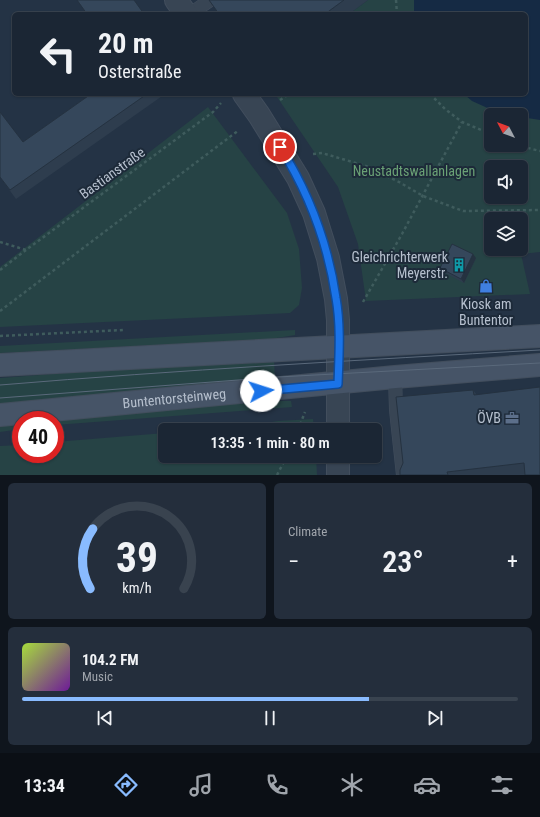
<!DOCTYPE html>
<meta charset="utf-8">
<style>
:root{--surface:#1b2634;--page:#242e3c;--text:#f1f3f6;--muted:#a0a5ac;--line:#39434f;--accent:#89bbff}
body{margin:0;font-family:"Roboto Condensed",sans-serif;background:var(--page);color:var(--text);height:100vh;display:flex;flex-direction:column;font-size:15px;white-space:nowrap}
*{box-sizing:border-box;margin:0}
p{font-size:13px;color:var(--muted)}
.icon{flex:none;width:22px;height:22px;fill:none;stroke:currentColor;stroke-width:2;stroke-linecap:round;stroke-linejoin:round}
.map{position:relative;height:475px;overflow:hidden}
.side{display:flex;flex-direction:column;gap:8px;padding:8px;background:#0f151d;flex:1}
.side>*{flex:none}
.guide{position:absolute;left:12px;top:12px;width:516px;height:84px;border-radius:6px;box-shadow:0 1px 3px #0004,0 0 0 1px var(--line);background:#1b2634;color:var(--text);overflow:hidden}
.needle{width:26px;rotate:311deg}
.fabs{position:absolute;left:484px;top:108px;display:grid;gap:8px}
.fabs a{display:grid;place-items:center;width:44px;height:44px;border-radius:6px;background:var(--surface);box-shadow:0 1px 3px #0004,0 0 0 1px var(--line);font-size:20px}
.speed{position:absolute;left:12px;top:411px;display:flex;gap:8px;font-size:20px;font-weight:700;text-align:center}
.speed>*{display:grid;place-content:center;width:52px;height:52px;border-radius:50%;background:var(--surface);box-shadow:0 1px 3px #0004,0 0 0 1px var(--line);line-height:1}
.speed .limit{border:6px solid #d22;background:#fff;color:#111}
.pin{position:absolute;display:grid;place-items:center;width:34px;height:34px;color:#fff;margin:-17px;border:2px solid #fff;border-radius:50%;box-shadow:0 1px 4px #0007}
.me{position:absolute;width:44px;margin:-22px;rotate:85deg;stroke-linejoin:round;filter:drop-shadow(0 0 3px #0008)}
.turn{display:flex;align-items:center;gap:14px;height:84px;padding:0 20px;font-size:18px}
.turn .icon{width:52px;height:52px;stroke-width:2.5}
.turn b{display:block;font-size:28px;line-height:34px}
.big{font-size:30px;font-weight:600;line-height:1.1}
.side .widget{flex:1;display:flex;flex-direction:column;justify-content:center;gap:6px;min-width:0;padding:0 14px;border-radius:6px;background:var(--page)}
.side .dial{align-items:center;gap:0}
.dial svg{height:104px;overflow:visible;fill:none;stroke:var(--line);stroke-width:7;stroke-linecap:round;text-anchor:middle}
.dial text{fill:var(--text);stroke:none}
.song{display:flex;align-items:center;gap:12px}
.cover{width:48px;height:48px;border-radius:6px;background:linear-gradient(135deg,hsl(80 70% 55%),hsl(280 70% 35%))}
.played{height:4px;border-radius:2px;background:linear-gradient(90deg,var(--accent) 70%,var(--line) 70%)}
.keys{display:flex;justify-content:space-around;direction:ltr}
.heat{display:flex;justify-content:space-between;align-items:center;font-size:22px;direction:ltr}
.side .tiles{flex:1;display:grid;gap:8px;grid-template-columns:1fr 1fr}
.widget:last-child{grid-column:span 2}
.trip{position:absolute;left:158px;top:423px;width:224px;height:40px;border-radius:6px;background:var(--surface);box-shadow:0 1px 3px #0004,0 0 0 1px var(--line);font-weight:600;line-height:40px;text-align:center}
.menu{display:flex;height:64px;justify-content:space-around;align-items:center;background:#0b0f15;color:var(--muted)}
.menu .icon{width:28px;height:28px}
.menu .current{color:var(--accent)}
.menu b{font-size:18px;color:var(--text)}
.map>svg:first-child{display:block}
</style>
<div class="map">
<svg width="540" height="475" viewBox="0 0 540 475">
<rect width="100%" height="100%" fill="#243345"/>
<g fill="#264345" fill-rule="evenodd">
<path d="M368,0H540V252L521,254L530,294L366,301L358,244L338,187L275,94H526V14H349ZM491,115H521V145H491ZM491,167H521V197H491ZM491,219H521V249H491Z"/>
<path d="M208,107L287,213L299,249L302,288L299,305L290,313L0,327V267Z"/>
<path d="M295,330V335L271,339L0,353V346Z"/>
<path d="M274,357L275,384L0,405V378Z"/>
<path d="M238,401H291L292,407L55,425V420Z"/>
<path d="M313,419L314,430H209L242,427L278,421Z"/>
<path d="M21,422V429L0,432V424Z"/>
<path d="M165,433V456H316L317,475H0V446L21,445V454H55V442Z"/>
</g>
<path fill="#152a44" d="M414,0H540V120L521,117V115H503L472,101L464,94H526V14H414Z"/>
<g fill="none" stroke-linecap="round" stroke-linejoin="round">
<g stroke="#424e5d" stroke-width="14">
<g id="lane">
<path d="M190,14L209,1"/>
<path d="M395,377L396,410L403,475"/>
</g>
</g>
<g stroke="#424e5d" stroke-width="24">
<g id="street">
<path d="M176,0L186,14"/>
<path d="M244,94L259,115L298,178L314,213L328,258L336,299L338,320V430"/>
<path d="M338,475V456"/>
</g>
</g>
<g stroke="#424e5d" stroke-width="24">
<g id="secondary">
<path d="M0,365L540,336"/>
<path id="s1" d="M0,415L395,377L540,365"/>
</g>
</g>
<g stroke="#3f5c5d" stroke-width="2.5" stroke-dasharray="3 3" stroke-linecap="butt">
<path d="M396,0L397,14"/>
<path d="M430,94L445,109L462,122L491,134"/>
<path d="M280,100L289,94"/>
<path d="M516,145L540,151"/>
<path d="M313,154L322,153L366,166L399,182L423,196L463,211L540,210"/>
<path d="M0,242L26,250L213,112L221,103"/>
<path d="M0,270L26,250"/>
<path d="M363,302L402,234L462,122"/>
<path d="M0,311L239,130"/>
<path d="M0,336L123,330"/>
<path d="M298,430L305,412"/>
<path d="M277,475L287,456"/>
</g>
<use href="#lane" stroke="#384554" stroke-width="13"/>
<use href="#street" stroke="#384554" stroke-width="22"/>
<use href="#secondary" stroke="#465467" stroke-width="22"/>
<g stroke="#5a697b" stroke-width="1">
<path d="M0,385C180,370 360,360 540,350"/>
<path d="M0,398L278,377L540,363"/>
</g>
</g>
<g fill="#2e3d4e">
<path d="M209,0H368L349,14H219Z"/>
<path d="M91,94H165L16,199L0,177L23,142Z"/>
<path d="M476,258L464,283L443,272L440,268Z"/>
<path d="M473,390L540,475H400Z"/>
</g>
<path fill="#253240" d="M473,254L476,258L464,283L461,279Z"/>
<g fill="#35475b" stroke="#253240">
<path d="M77,0H134L144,14H87Z"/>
<path d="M209,0H344L325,14H219Z"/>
<path d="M91,94H147L10,190L0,177V112L23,142Z"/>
<path d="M452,244L473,254L461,279L440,268Z"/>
<path d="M540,387V475H525L524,463L447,472L448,475H400V470L403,463L396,397L473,390L474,395Z"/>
</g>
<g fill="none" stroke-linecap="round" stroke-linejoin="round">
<g stroke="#114b97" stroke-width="10">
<path id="route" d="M261,391L338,384C339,356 341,326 336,298C328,244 309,193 280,147"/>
</g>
<use href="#route" stroke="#1a73e8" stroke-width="7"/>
</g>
<defs>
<g id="building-bare" transform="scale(1.08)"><path d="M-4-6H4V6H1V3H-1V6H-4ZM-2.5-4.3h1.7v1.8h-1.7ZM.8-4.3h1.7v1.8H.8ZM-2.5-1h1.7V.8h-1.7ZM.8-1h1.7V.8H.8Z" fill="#0f9aa8" stroke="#1d2a39" stroke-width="2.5" paint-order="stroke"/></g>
<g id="shop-bare" transform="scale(1.08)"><path d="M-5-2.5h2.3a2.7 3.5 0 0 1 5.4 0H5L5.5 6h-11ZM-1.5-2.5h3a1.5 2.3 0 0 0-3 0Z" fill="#3f7fe0" stroke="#1d2a39" stroke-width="2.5" paint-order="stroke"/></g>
<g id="office-bare" transform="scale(1.08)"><path d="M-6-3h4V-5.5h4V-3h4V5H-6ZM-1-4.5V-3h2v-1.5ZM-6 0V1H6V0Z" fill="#5c6f8a" stroke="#1d2a39" stroke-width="2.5" paint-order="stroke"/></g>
</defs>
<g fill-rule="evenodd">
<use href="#building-bare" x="459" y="265"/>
<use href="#shop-bare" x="486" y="286"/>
<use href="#office-bare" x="512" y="418"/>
</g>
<g text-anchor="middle" stroke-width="4" stroke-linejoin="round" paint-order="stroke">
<g font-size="14" fill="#6aa175" stroke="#1d2a39">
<text x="414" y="176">Neustadtswallanlagen</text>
</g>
<g font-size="14" fill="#b6c0ce" stroke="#1d2a39">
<text transform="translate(112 173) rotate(-36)" y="5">Bastianstraße</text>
<text dy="5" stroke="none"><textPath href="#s1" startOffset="175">Buntentorsteinweg</textPath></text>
</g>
<g font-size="14" fill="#b6c0ce" stroke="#1d2a39" text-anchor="end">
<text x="448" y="262">Gleichrichterwerk<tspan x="448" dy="16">Meyerstr.</tspan></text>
<text x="486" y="309" text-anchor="middle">Kiosk am<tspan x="486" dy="16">Buntentor</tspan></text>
<text x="501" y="423">ÖVB</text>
</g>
</g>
</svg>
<div class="fabs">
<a><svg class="needle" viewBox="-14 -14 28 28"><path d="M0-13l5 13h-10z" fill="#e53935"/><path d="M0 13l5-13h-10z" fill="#a0a5ac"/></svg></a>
<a><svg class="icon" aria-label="sound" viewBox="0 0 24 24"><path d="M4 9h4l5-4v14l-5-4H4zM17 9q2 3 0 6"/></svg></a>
<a><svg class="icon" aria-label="layers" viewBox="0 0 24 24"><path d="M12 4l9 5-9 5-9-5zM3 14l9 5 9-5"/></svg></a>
</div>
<div class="speed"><div class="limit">40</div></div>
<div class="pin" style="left:280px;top:147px;background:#d93025"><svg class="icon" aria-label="arrive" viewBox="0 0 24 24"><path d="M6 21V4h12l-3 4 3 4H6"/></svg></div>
<svg class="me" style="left:261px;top:391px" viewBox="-20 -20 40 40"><circle r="19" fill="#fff"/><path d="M0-13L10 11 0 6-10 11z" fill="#1a73e8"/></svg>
<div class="trip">13:35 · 1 min · 80 m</div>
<div class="guide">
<div class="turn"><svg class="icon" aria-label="left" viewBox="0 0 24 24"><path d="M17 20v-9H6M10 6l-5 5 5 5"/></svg><div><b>20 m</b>Osterstraße</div></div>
</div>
</div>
<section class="side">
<div class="tiles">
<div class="widget dial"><svg viewBox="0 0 100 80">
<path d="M14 69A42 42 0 1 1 86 69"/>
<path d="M14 69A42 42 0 0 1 16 23" stroke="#89bbff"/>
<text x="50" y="56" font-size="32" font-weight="700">39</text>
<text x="50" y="72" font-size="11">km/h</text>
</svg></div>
<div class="widget"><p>Climate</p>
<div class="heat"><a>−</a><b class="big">23°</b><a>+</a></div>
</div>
<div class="widget">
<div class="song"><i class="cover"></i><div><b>104.2 FM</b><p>Music</p></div></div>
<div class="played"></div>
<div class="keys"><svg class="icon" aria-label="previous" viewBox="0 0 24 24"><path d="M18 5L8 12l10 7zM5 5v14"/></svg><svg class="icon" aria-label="pause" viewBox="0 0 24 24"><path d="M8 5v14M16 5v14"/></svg><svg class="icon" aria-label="next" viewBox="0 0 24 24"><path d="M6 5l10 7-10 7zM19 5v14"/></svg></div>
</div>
</div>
</section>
<nav class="menu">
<b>13:34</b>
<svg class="icon current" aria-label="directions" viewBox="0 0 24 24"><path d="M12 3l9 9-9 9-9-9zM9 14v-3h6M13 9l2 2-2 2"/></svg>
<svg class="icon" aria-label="music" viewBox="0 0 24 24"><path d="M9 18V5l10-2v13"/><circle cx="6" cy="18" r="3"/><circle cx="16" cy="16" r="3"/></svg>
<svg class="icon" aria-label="phone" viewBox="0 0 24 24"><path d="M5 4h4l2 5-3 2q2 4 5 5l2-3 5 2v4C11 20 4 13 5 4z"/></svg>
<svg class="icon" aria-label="climate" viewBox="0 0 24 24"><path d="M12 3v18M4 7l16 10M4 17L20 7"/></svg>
<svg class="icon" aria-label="car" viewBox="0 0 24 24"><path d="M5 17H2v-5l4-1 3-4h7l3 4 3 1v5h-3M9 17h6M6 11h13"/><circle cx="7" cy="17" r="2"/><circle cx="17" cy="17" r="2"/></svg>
<svg class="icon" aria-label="filters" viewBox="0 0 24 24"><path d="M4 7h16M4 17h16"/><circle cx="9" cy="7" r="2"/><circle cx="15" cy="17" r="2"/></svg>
</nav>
